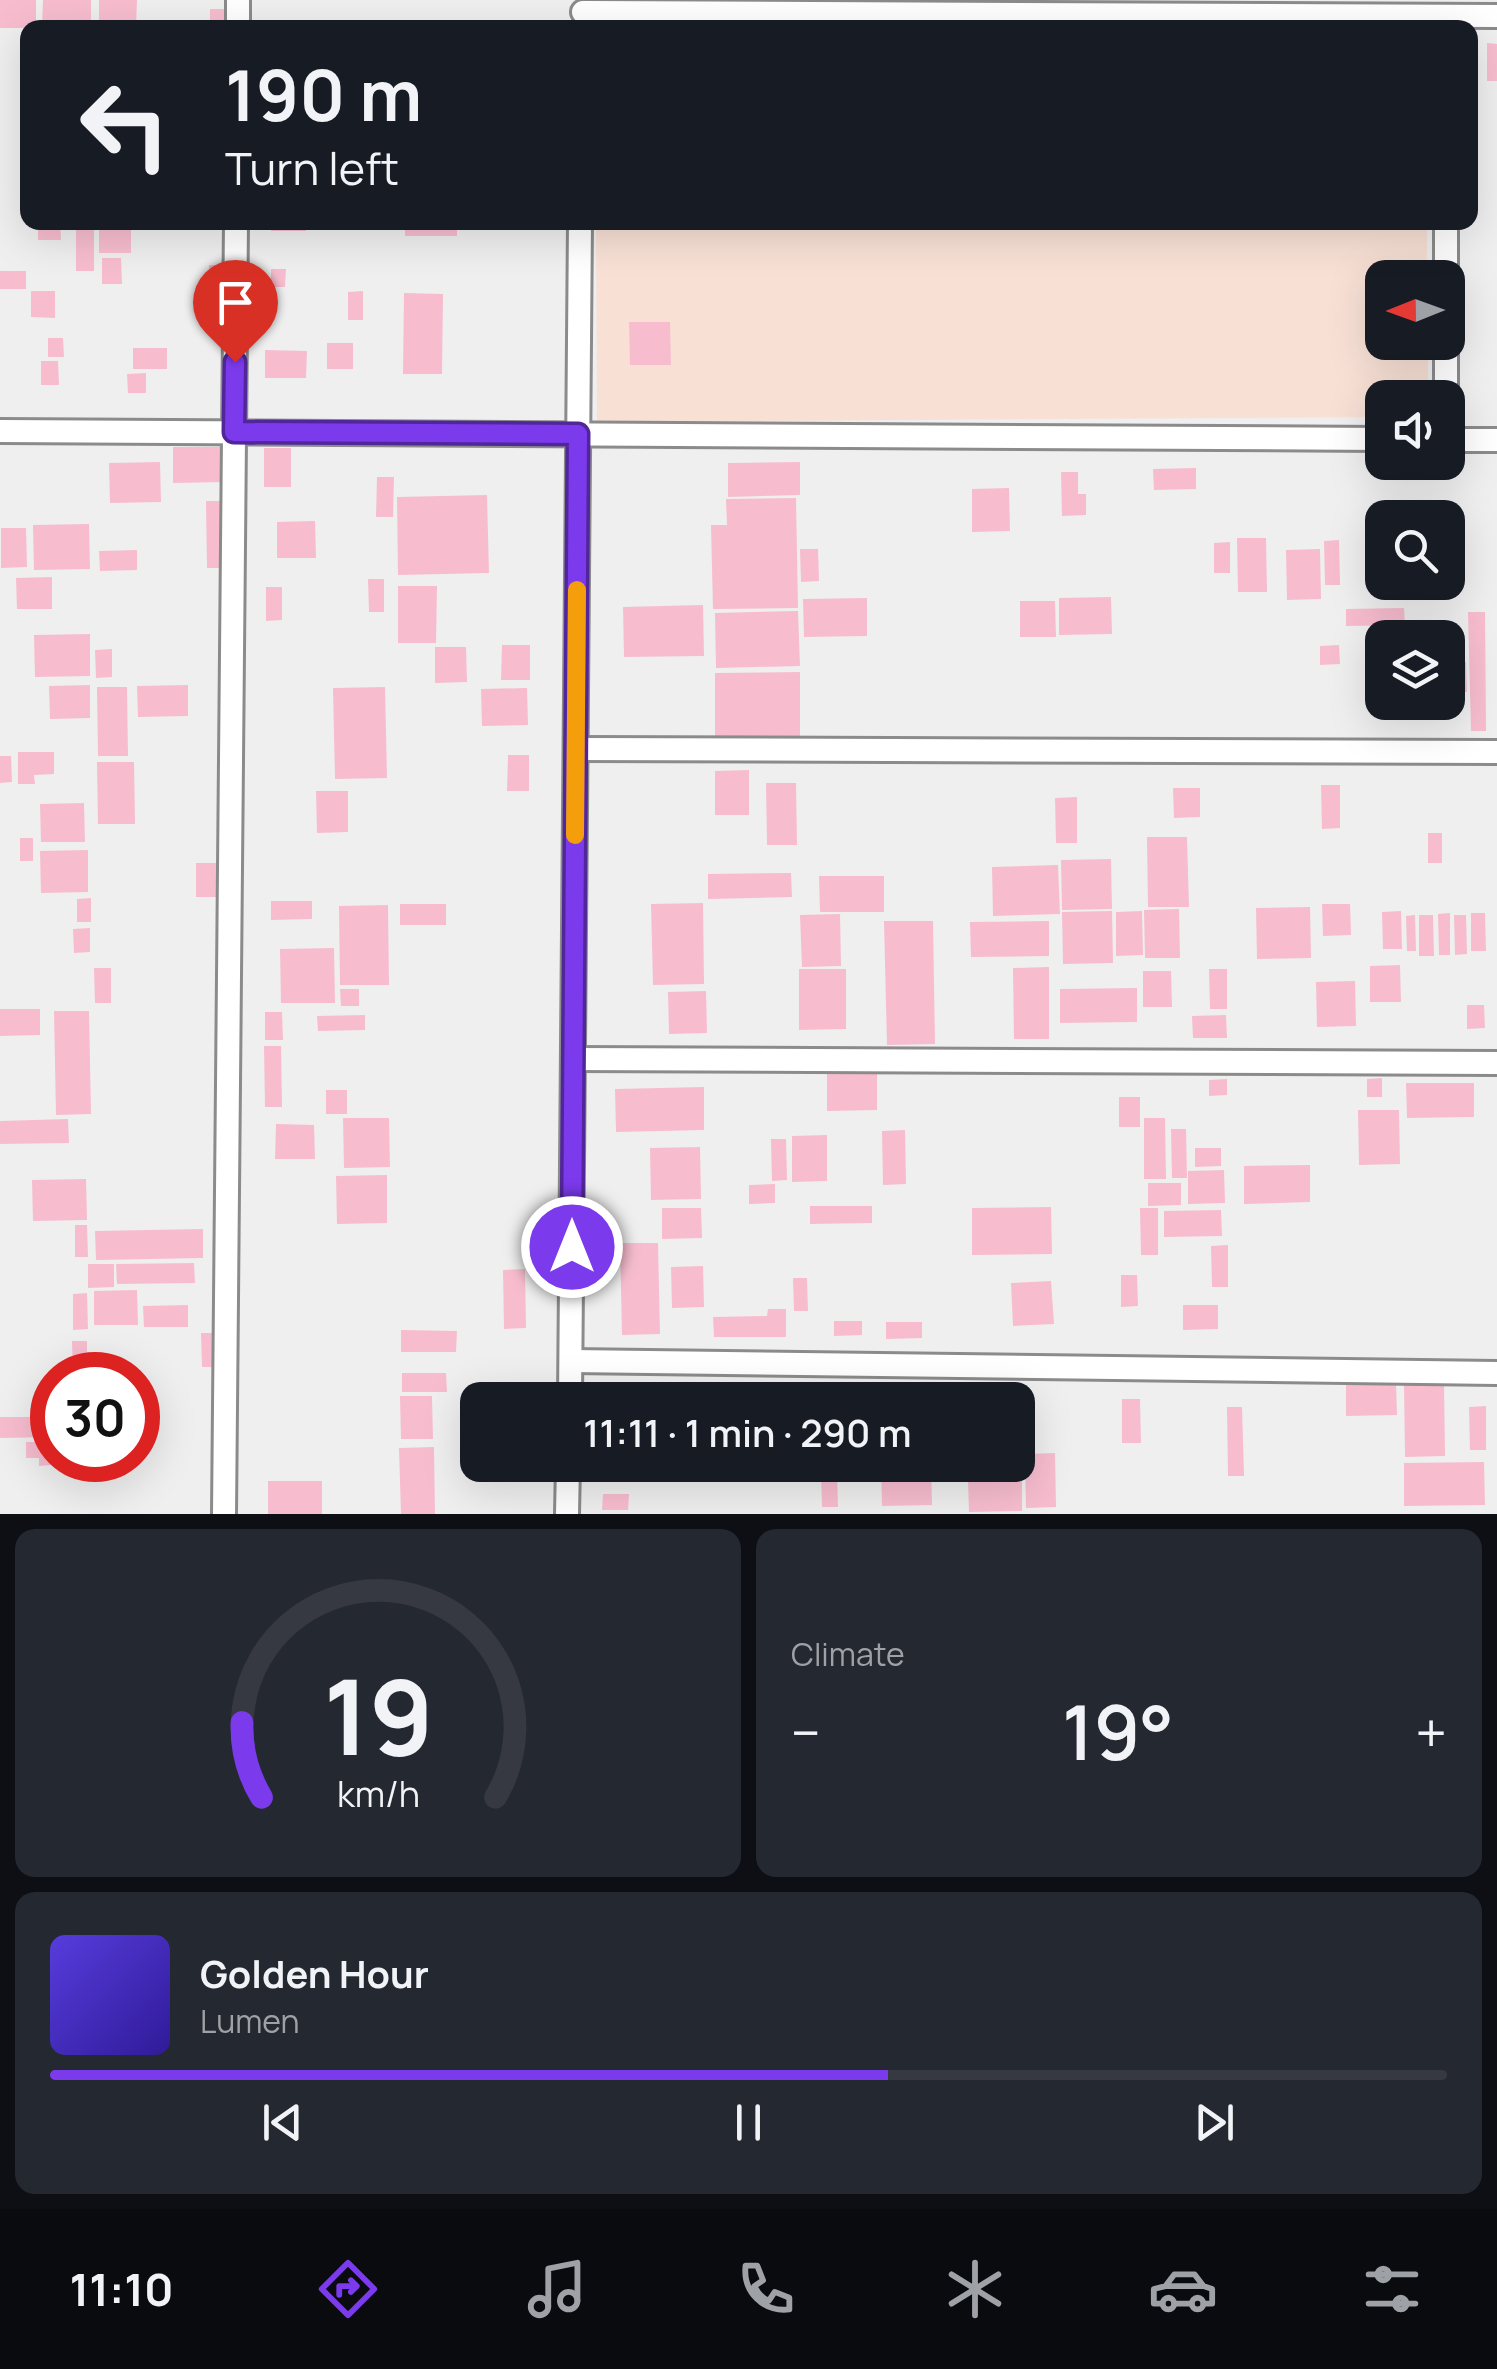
<!DOCTYPE html>
<meta charset="utf-8">
<style>
:root{--surface:#171b24;--page:#242831;--text:#f1f3f6;--muted:#9ea1a6;--line:#363941;--accent:#7c3aed}
body{margin:0;font-family:Manrope,sans-serif;background:var(--page);color:var(--text);height:100vh;display:flex;flex-direction:column;font-size:38px;white-space:nowrap}
*{box-sizing:border-box;margin:0}
p{font-size:32px;color:var(--muted)}
.icon{flex:none;width:55px;height:55px;fill:none;stroke:currentColor;stroke-width:2;stroke-linecap:round;stroke-linejoin:round}
.map{position:relative;height:1514px;overflow:hidden}
.side{display:flex;flex-direction:column;gap:15px;padding:15px;background:#0d0f14;flex:1}
.side>*{flex:none}
.hud{position:absolute;left:20px;top:20px;width:1458px;height:210px;border-radius:20px;box-shadow:0 10px 40px #0002;background:#171b24;color:var(--text);overflow:hidden}
.needle{width:65px;rotate:269deg}
.controls{position:absolute;left:1365px;top:260px;display:grid;gap:20px}
.controls a{display:grid;place-items:center;width:100px;height:100px;border-radius:20px;background:var(--surface);box-shadow:0 10px 40px #0002;font-size:50px}
.speed{position:absolute;left:30px;top:1352px;display:flex;gap:20px;font-size:50px;font-weight:700;text-align:center}
.speed>*{display:grid;place-content:center;width:130px;height:130px;border-radius:50%;background:var(--surface);box-shadow:0 10px 40px #0002;line-height:1}
.speed .limit{border:15px solid #d22;background:#fff;color:#111}
.pin{position:absolute;display:grid;place-items:center;width:85px;height:85px;color:#fff;margin:-102px -42px;border-radius:50% 50% 50% 0;rotate:-45deg;box-shadow:0 0 10px #0007}
.pin .icon{rotate:45deg}
.me{position:absolute;width:110px;margin:-55px;rotate:0deg;stroke-linejoin:round;filter:drop-shadow(0 0 8px #0008)}
.turn{display:flex;align-items:center;gap:35px;height:210px;padding:0 40px;font-size:45px}
.turn .icon{width:130px;height:130px;stroke-width:2.5}
.turn b{display:block;font-size:70px;line-height:85px}
.big{font-size:75px;font-weight:600;line-height:1.1}
.side .tile{flex:1;display:flex;flex-direction:column;justify-content:center;gap:15px;min-width:0;padding:0 35px;border-radius:20px;background:var(--page)}
.side .dial{align-items:center;gap:0}
.dial svg{height:260px;overflow:visible;fill:none;stroke:var(--line);stroke-width:7;stroke-linecap:round;text-anchor:middle}
.dial text{fill:var(--text);stroke:none}
.song{display:flex;align-items:center;gap:30px}
.cover{width:120px;height:120px;border-radius:15px;background:linear-gradient(135deg,hsl(250 70% 55%),hsl(250 70% 35%))}
.played{height:10px;border-radius:5px;background:linear-gradient(90deg,var(--accent) 60%,var(--line) 60%)}
.keys{display:flex;justify-content:space-around;direction:ltr}
.heat{display:flex;justify-content:space-between;align-items:center;font-size:55px;direction:ltr}
.side .tiles{flex:1;display:grid;gap:15px;grid-template-columns:1fr 1fr}
.tile:last-child{grid-column:span 2}
.trip{position:absolute;left:460px;top:1382px;width:575px;height:100px;border-radius:20px;background:var(--surface);box-shadow:0 10px 40px #0002;font-weight:600;line-height:100px;text-align:center}
.tab-bar{display:flex;height:160px;justify-content:space-around;align-items:center;background:#090b0e;color:var(--muted)}
.tab-bar .icon{width:70px;height:70px}
.tab-bar .on{color:var(--accent)}
.tab-bar b{font-size:45px;color:var(--text)}
.map>svg:first-child{display:block}
</style>
<div class="map">
<svg width="1497" height="1514" viewBox="0 0 1497 1514">
<rect width="100%" height="100%" fill="#efeff0"/>
<path fill="#f8e0d5" d="M596,223H1427V277L1382,278V342L1428,343V397L1382,398V417L597,422Z"/>
<g fill="#f7bdcf">
<rect x="0" y="0" width="36" height="28"/>
<path d="M43,0H91V26L42,25Z"/>
<path d="M99,0H137L136,28H99Z"/>
<rect x="210" y="9" width="19" height="19"/>
<path d="M1487,43L1497,44V81H1487Z"/>
<path d="M38,222H60L61,240H38Z"/>
<rect x="76" y="222" width="18" height="49"/>
<rect x="99" y="222" width="32" height="31"/>
<rect x="271" y="222" width="35" height="9"/>
<rect x="405" y="222" width="52" height="14"/>
<path d="M102,258H121L122,284H102Z"/>
<rect x="209" y="265" width="15" height="24"/>
<path d="M271,269H286L285,287H271Z"/>
<rect x="0" y="271" width="26" height="18"/>
<path d="M31,291H55V318L31,317Z"/>
<path d="M363,291V320H348V292Z"/>
<path d="M404,293L443,294L442,374H403Z"/>
<path d="M629,322H670L671,365H630Z"/>
<path d="M48,338H63L64,357H48Z"/>
<rect x="327" y="343" width="26" height="26"/>
<rect x="133" y="348" width="34" height="21"/>
<path d="M265,350L307,351L306,378H265Z"/>
<path d="M41,361H58L59,385H41Z"/>
<path d="M146,373V393H128L127,374Z"/>
<path d="M173,447H226V482L173,483Z"/>
<rect x="264" y="448" width="27" height="39"/>
<path d="M160,462L161,502L110,503L109,463Z"/>
<path d="M800,462V495L728,497V463Z"/>
<path d="M1196,468V489L1154,490L1153,469Z"/>
<path d="M1061,472H1078V494H1086V515L1062,516Z"/>
<path d="M377,477H394L393,517H376Z"/>
<path d="M1009,488L1010,531L972,532V489Z"/>
<path d="M487,495L489,573L398,575L397,497Z"/>
<path d="M796,498L798,608L713,609L711,525H727L726,499Z"/>
<path d="M206,501H225L226,568H207Z"/>
<path d="M315,521L316,558H277V522Z"/>
<path d="M89,524L90,569L34,570L33,525Z"/>
<path d="M1,528H26L27,567L1,568Z"/>
<path d="M1237,538H1266L1267,592H1238Z"/>
<path d="M1339,540L1340,585H1325L1324,541Z"/>
<path d="M1230,542V573H1214V543Z"/>
<path d="M800,549H818L819,581L801,582Z"/>
<path d="M1320,549L1321,599L1287,600L1286,550Z"/>
<path d="M137,550V570L100,571L99,551Z"/>
<path d="M52,577V609H17L16,578Z"/>
<path d="M368,579H384V612H369Z"/>
<path d="M398,586H437L436,643H398Z"/>
<path d="M266,587H282V620L266,621Z"/>
<path d="M1111,597L1112,634L1059,635V598Z"/>
<path d="M867,598V636L804,637L803,599Z"/>
<path d="M1020,601H1055L1056,637H1020Z"/>
<path d="M703,605L704,656L624,657L623,607Z"/>
<path d="M1404,608L1405,625L1346,626V609Z"/>
<path d="M798,611L800,666L716,668L715,613Z"/>
<path d="M1468,612H1485L1486,731H1471Z"/>
<path d="M90,634V676L35,677L34,635Z"/>
<path d="M502,645H530V680H501Z"/>
<path d="M1339,645L1340,664L1320,665V646Z"/>
<path d="M435,647H466L467,682L435,683Z"/>
<path d="M112,649V677L96,678L95,650Z"/>
<path d="M1454,662H1466L1467,692H1454Z"/>
<path d="M800,672V736L715,737V673Z"/>
<path d="M90,685V718L50,719L49,686Z"/>
<path d="M188,685V716L138,717L137,686Z"/>
<path d="M97,687H127L128,756H98Z"/>
<path d="M385,687L387,778L335,779L333,688Z"/>
<path d="M527,688L528,725L482,726L481,689Z"/>
<path d="M18,752H54V774L34,775L35,784H18Z"/>
<path d="M508,755H529V791H507Z"/>
<path d="M0,756H11L12,782L0,783Z"/>
<path d="M97,762H134L135,824H98Z"/>
<path d="M749,770V815H715V771Z"/>
<path d="M766,783H796L797,845H767Z"/>
<path d="M1321,785H1340V828L1322,829Z"/>
<path d="M1173,788H1200V817L1174,818Z"/>
<path d="M316,791H348V832L317,833Z"/>
<path d="M1077,797V843H1056L1055,798Z"/>
<path d="M84,803L85,842H41L40,804Z"/>
<rect x="1428" y="833" width="14" height="30"/>
<path d="M1147,837H1187L1189,907H1148Z"/>
<rect x="20" y="838" width="13" height="23"/>
<path d="M88,850V892L41,893L40,851Z"/>
<path d="M1111,859L1112,909L1062,910L1061,860Z"/>
<rect x="196" y="863" width="22" height="34"/>
<path d="M1058,865L1060,914L993,916L992,867Z"/>
<path d="M791,873L792,897L708,899V874Z"/>
<path d="M819,876H884V912H820Z"/>
<path d="M91,898V922H77V899Z"/>
<path d="M271,901H312V919L271,920Z"/>
<path d="M703,903L704,984L653,985L651,904Z"/>
<rect x="400" y="904" width="46" height="21"/>
<path d="M1322,904H1350L1351,935L1323,936Z"/>
<path d="M388,905L389,985H340L339,906Z"/>
<path d="M1310,907L1311,958L1257,959L1256,908Z"/>
<path d="M1179,909L1180,958H1145L1144,910Z"/>
<path d="M1112,911L1113,963L1063,964L1062,912Z"/>
<path d="M1142,911L1143,955L1116,956V912Z"/>
<path d="M1401,911L1402,949H1383L1382,912Z"/>
<path d="M1450,913V955H1439L1438,914Z"/>
<path d="M1471,913H1485L1486,951H1471Z"/>
<path d="M840,914L841,966L802,967L800,915Z"/>
<path d="M1415,915L1416,951H1407L1406,916Z"/>
<path d="M1419,915H1433L1434,956H1419Z"/>
<path d="M1454,915H1466L1467,954L1455,955Z"/>
<path d="M884,921H933L935,1044L887,1045Z"/>
<path d="M1049,921V956L971,957L970,922Z"/>
<path d="M90,928V952L74,953L73,929Z"/>
<path d="M334,948L335,1003H281L280,949Z"/>
<path d="M1400,965L1401,1002H1370V966Z"/>
<path d="M1049,967V1039H1014L1013,968Z"/>
<path d="M94,968H111V1003H95Z"/>
<path d="M799,969H846V1029L799,1030Z"/>
<path d="M1209,969H1227V1009H1210Z"/>
<path d="M1143,971H1171L1172,1007H1143Z"/>
<path d="M1355,981L1356,1026L1317,1027L1316,982Z"/>
<path d="M1137,988V1022L1060,1023V989Z"/>
<path d="M340,989H359V1006H341Z"/>
<path d="M706,991L707,1033L669,1034L668,992Z"/>
<path d="M1467,1005H1484L1485,1028L1467,1029Z"/>
<path d="M0,1009H40V1035L0,1036Z"/>
<path d="M54,1011H89L91,1114L56,1115Z"/>
<path d="M265,1012H282L283,1040H265Z"/>
<path d="M365,1015V1030L318,1031L317,1016Z"/>
<path d="M1226,1015L1227,1038H1193L1192,1016Z"/>
<path d="M264,1046H281L282,1107H265Z"/>
<path d="M877,1073V1110L827,1111V1074Z"/>
<path d="M1382,1078V1097H1367V1079Z"/>
<path d="M1227,1079V1095L1209,1096V1080Z"/>
<path d="M1406,1083H1474V1117L1407,1118Z"/>
<path d="M704,1087V1130L616,1132L615,1089Z"/>
<rect x="326" y="1090" width="21" height="24"/>
<rect x="1119" y="1097" width="21" height="30"/>
<path d="M1358,1110H1399L1400,1164L1359,1165Z"/>
<path d="M343,1118H389L390,1167L344,1168Z"/>
<path d="M1144,1118H1165L1166,1179H1144Z"/>
<path d="M68,1119L69,1143L0,1144V1121Z"/>
<path d="M276,1124L314,1125L315,1159H275Z"/>
<path d="M1171,1129H1186L1187,1178H1172Z"/>
<path d="M905,1130L906,1184L883,1185L882,1131Z"/>
<path d="M827,1135V1181L792,1182V1136Z"/>
<path d="M771,1139H786L787,1180L772,1181Z"/>
<path d="M700,1147L701,1199L651,1200L650,1148Z"/>
<path d="M1195,1148H1221V1166L1195,1167Z"/>
<path d="M1310,1165V1202L1244,1204V1166Z"/>
<path d="M1224,1170L1225,1203L1188,1204V1171Z"/>
<path d="M387,1175V1223L337,1224L336,1176Z"/>
<path d="M86,1179L87,1220L33,1221L32,1180Z"/>
<path d="M1148,1183H1181V1205L1148,1206Z"/>
<path d="M775,1184V1203L749,1204V1185Z"/>
<path d="M810,1206H872V1223L810,1224Z"/>
<path d="M1051,1207L1052,1254L972,1255V1208Z"/>
<path d="M662,1208H701L702,1238L662,1239Z"/>
<path d="M1140,1208H1158V1255H1141Z"/>
<path d="M1221,1210L1222,1236L1164,1237V1211Z"/>
<path d="M75,1225H87L88,1257H75Z"/>
<path d="M203,1229V1258L96,1260L95,1231Z"/>
<path d="M620,1243H658L660,1334L622,1335Z"/>
<path d="M1228,1245V1287H1212L1211,1246Z"/>
<path d="M194,1263L195,1283L117,1284L116,1264Z"/>
<path d="M88,1264H114V1287L88,1288Z"/>
<path d="M703,1266L704,1307L672,1308L671,1267Z"/>
<path d="M525,1269L526,1328L504,1329L503,1270Z"/>
<path d="M1121,1275H1137L1138,1306L1121,1307Z"/>
<path d="M793,1278H807L808,1311H794Z"/>
<path d="M1051,1281L1054,1324L1013,1326L1011,1283Z"/>
<path d="M137,1290L138,1325H94V1291Z"/>
<path d="M87,1293L88,1329L73,1330V1294Z"/>
<path d="M188,1305V1327H144L143,1306Z"/>
<path d="M1183,1305H1218V1329L1183,1330Z"/>
<path d="M768,1309H786V1337H714L713,1317L767,1316Z"/>
<path d="M834,1321H862V1335L834,1336Z"/>
<path d="M886,1322H922V1338L886,1339Z"/>
<path d="M401,1330L457,1331L456,1352H401Z"/>
<path d="M201,1333H220L221,1367H202Z"/>
<path d="M72,1341H87V1375H73Z"/>
<path d="M402,1373H446L447,1392H402Z"/>
<path d="M1396,1383L1397,1415L1346,1416V1384Z"/>
<path d="M1444,1383L1445,1456L1405,1457L1404,1384Z"/>
<path d="M701,1386V1400H659L658,1387Z"/>
<path d="M930,1387V1400H880V1388Z"/>
<path d="M400,1396H432L433,1439H401Z"/>
<path d="M1122,1399H1140L1141,1443H1122Z"/>
<path d="M1486,1406V1450H1470L1469,1407Z"/>
<path d="M1227,1407H1242L1244,1476H1228Z"/>
<path d="M0,1417H52V1437L0,1438Z"/>
<path d="M26,1442H52L51,1465L39,1466V1458H26Z"/>
<path d="M434,1447L435,1514H401L399,1448Z"/>
<path d="M1055,1453L1056,1507L1026,1508L1025,1454Z"/>
<path d="M1484,1462L1485,1505L1404,1506V1463Z"/>
<path d="M881,1465H931L932,1505L882,1506Z"/>
<path d="M837,1473L838,1507H822L821,1474Z"/>
<path d="M1022,1480V1511L969,1512L968,1481Z"/>
<rect x="268" y="1481" width="54" height="33"/>
<path d="M603,1494H629L628,1510H602Z"/>
</g>
<g fill="none" stroke-linecap="round" stroke-linejoin="round">
<g stroke="#8b8b8c" stroke-width="28">
<g id="street">
<path d="M583,12L1497,16"/>
<path d="M238,28V0"/>
<path d="M1446,222V278"/>
<path d="M1446,342V398"/>
<path d="M0,431L1382,439"/>
<path d="M1448,440H1497"/>
<path d="M576,749L1497,752"/>
<path d="M573,1059L1497,1063"/>
<path d="M571,1361L1497,1373"/>
<path d="M570,1400L580,222"/>
<path d="M224,1514L236,222"/>
<path d="M567,1514L568,1465"/>
</g>
</g>
<use href="#street" stroke="#fff" stroke-width="22"/>
</g>
<g fill="none" stroke-linecap="round" stroke-linejoin="round">
<g stroke="#51269a" stroke-width="25">
<path id="route" d="M235,362L234,432L578,434L572,1247"/>
</g>
<use href="#route" stroke="#7c3aed" stroke-width="18"/>
<path stroke="#f59e0b" stroke-width="18" d="M575,835L577,590"/>
</g>
</svg>
<div class="controls">
<a><svg class="needle" viewBox="-14 -14 28 28"><path d="M0-13l5 13h-10z" fill="#e53935"/><path d="M0 13l5-13h-10z" fill="#9ea1a6"/></svg></a>
<a><svg class="icon" aria-label="sound" viewBox="0 0 24 24"><path d="M4 9h4l5-4v14l-5-4H4zM17 9q2 3 0 6"/></svg></a>
<a><svg class="icon" aria-label="search" viewBox="0 0 24 24"><circle cx="10" cy="10" r="6"/><path d="M15 15l6 6"/></svg></a>
<a><svg class="icon" aria-label="layers" viewBox="0 0 24 24"><path d="M12 4l9 5-9 5-9-5zM3 14l9 5 9-5"/></svg></a>
</div>
<div class="speed"><div class="limit">30</div></div>
<div class="pin" style="left:235px;top:362px;background:#d93025"><svg class="icon" aria-label="arrive" viewBox="0 0 24 24"><path d="M6 21V4h12l-3 4 3 4H6"/></svg></div>
<svg class="me" style="left:572px;top:1247px" viewBox="-20 -20 40 40"><circle r="17" fill="#7c3aed" stroke="#fff" stroke-width="3"/><path d="M0-11L8 9 0 5-8 9z" fill="#fff"/></svg>
<div class="trip">11:11 · 1 min · 290 m</div>
<div class="hud">
<div class="turn"><svg class="icon" aria-label="left" viewBox="0 0 24 24"><path d="M17 20v-9H6M10 6l-5 5 5 5"/></svg><div><b>190 m</b>Turn left</div></div>
</div>
</div>
<section class="side">
<div class="tiles">
<div class="tile dial"><svg viewBox="0 0 100 80">
<path d="M14 69A42 42 0 1 1 86 69"/>
<path d="M14 69A42 42 0 0 1 8 46" stroke="#7c3aed"/>
<text x="50" y="56" font-size="32" font-weight="700">19</text>
<text x="50" y="72" font-size="11">km/h</text>
</svg></div>
<div class="tile"><p>Climate</p>
<div class="heat"><a>−</a><b class="big">19°</b><a>+</a></div>
</div>
<div class="tile">
<div class="song"><i class="cover"></i><div><b>Golden Hour</b><p>Lumen</p></div></div>
<div class="played"></div>
<div class="keys"><svg class="icon" aria-label="previous" viewBox="0 0 24 24"><path d="M18 5L8 12l10 7zM5 5v14"/></svg><svg class="icon" aria-label="pause" viewBox="0 0 24 24"><path d="M8 5v14M16 5v14"/></svg><svg class="icon" aria-label="next" viewBox="0 0 24 24"><path d="M6 5l10 7-10 7zM19 5v14"/></svg></div>
</div>
</div>
</section>
<nav class="tab-bar">
<b>11:10</b>
<svg class="icon on" aria-label="directions" viewBox="0 0 24 24"><path d="M12 3l9 9-9 9-9-9zM9 14v-3h6M13 9l2 2-2 2"/></svg>
<svg class="icon" aria-label="music" viewBox="0 0 24 24"><path d="M9 18V5l10-2v13"/><circle cx="6" cy="18" r="3"/><circle cx="16" cy="16" r="3"/></svg>
<svg class="icon" aria-label="phone" viewBox="0 0 24 24"><path d="M5 4h4l2 5-3 2q2 4 5 5l2-3 5 2v4C11 20 4 13 5 4z"/></svg>
<svg class="icon" aria-label="climate" viewBox="0 0 24 24"><path d="M12 3v18M4 7l16 10M4 17L20 7"/></svg>
<svg class="icon" aria-label="car" viewBox="0 0 24 24"><path d="M5 17H2v-5l4-1 3-4h7l3 4 3 1v5h-3M9 17h6M6 11h13"/><circle cx="7" cy="17" r="2"/><circle cx="17" cy="17" r="2"/></svg>
<svg class="icon" aria-label="filters" viewBox="0 0 24 24"><path d="M4 7h16M4 17h16"/><circle cx="9" cy="7" r="2"/><circle cx="15" cy="17" r="2"/></svg>
</nav>
